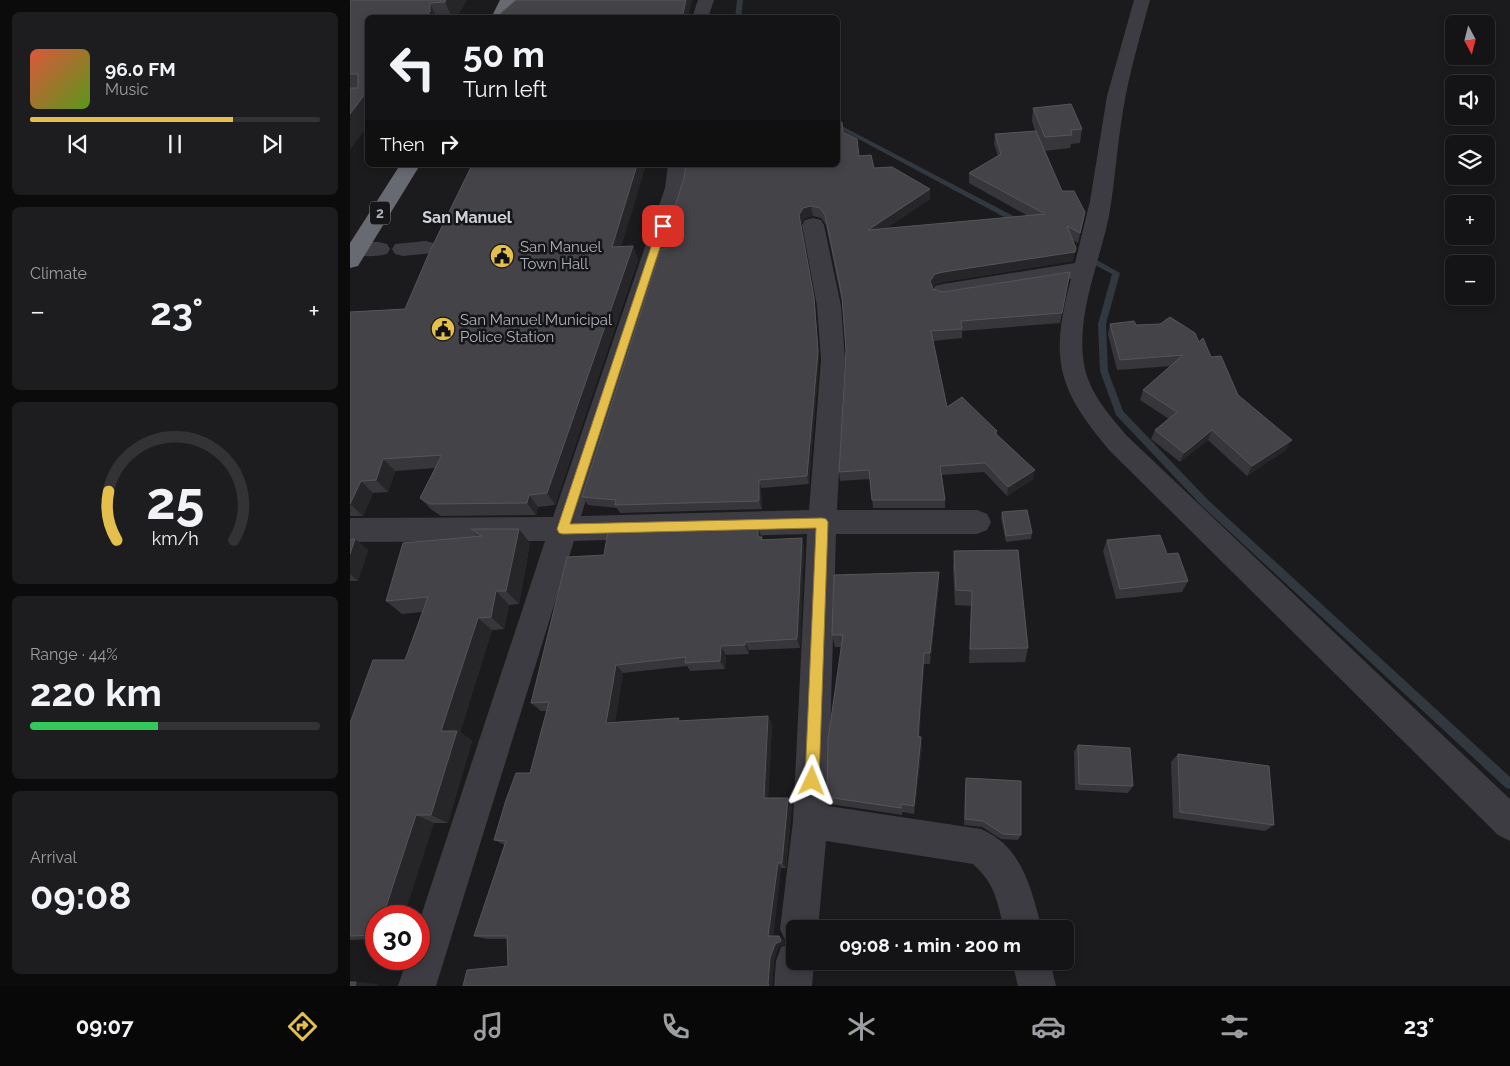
<!DOCTYPE html>
<meta charset="utf-8">
<style>
:root{--surface:#141416;--page:#1d1d1f;--text:#f1f3f6;--muted:#9d9ea1;--line:#333335;--accent:#e5bf4b}
body{margin:0;font-family:Raleway,sans-serif;background:var(--page);color:var(--text);height:100vh;display:flex;flex-direction:column;font-size:19px;white-space:nowrap}
*{box-sizing:border-box;margin:0}
p{font-size:16px;color:var(--muted)}
.icon{flex:none;width:28px;height:28px;fill:none;stroke:currentColor;stroke-width:2;stroke-linecap:round;stroke-linejoin:round}
.map{position:relative;flex:1;overflow:hidden}
.side{display:flex;flex-direction:column;gap:12px;padding:12px;background:#0b0b0c;width:350px}
.side>*{flex:none}
.banner{position:absolute;left:15px;top:15px;width:475px;height:152px;border-radius:8px;box-shadow:0 2px 8px #0003,0 0 0 1px var(--line);background:#141416;color:var(--text);overflow:hidden}
.needle{width:32px;rotate:173deg}
.controls{position:absolute;left:1095px;top:15px;display:grid;gap:10px}
.controls a{display:grid;place-items:center;width:50px;height:50px;border-radius:8px;background:var(--surface);box-shadow:0 2px 8px #0003,0 0 0 1px var(--line);font-size:25px}
.speed{position:absolute;left:15px;top:905px;display:flex;gap:10px;font-size:25px;font-weight:700;text-align:center}
.speed>*{display:grid;place-content:center;width:65px;height:65px;border-radius:50%;background:var(--surface);box-shadow:0 2px 8px #0003,0 0 0 1px var(--line);line-height:1}
.speed .limit{border:8px solid #d22;background:#fff;color:#111}
.pin{position:absolute;display:grid;place-items:center;width:42px;height:42px;color:#fff;margin:-21px;border-radius:10px;box-shadow:0 2px 8px #0006}
.me{position:absolute;width:55px;margin:-28px;rotate:2deg;stroke-linejoin:round;filter:drop-shadow(0 0 4px #0008)}
.turn{display:flex;align-items:center;gap:18px;height:105px;padding:0 15px;font-size:22px}
.turn .icon{width:65px;height:65px;stroke-width:2.5}
.turn b{display:block;font-size:35px;line-height:42px}
.then{display:flex;align-items:center;height:48px;padding:0 15px;background:#0003;gap:10px;font-size:19px}
.big{font-size:38px;font-weight:700;line-height:1.1}
.side .tile{flex:1;display:flex;flex-direction:column;justify-content:center;gap:8px;min-width:0;padding:0 18px;border-radius:8px;background:var(--page)}
.side .dial{align-items:center;gap:0}
.dial svg{height:130px;overflow:visible;fill:none;stroke:var(--line);stroke-width:7;stroke-linecap:round;text-anchor:middle}
.dial text{fill:var(--text);stroke:none}
.song{display:flex;align-items:center;gap:15px}
.cover{width:60px;height:60px;border-radius:8px;background:linear-gradient(135deg,hsl(10 70% 55%),hsl(90 70% 35%))}
.played{height:5px;border-radius:2px;background:linear-gradient(90deg,var(--accent) 70%,var(--line) 70%)}
.keys{display:flex;justify-content:space-around;direction:ltr}
.heat{display:flex;justify-content:space-between;align-items:center;font-size:28px;direction:ltr}
.charge{height:8px;border-radius:4px;background:linear-gradient(90deg,#34c759 44%,var(--line) 0)}
.trip{position:absolute;left:436px;top:920px;width:288px;height:50px;border-radius:8px;background:var(--surface);box-shadow:0 2px 8px #0003,0 0 0 1px var(--line);font-weight:700;line-height:50px;text-align:center}
.tabs{display:flex;height:80px;justify-content:space-around;align-items:center;background:#080809;color:var(--muted)}
.tabs .icon{width:35px;height:35px}
.tabs .selected{color:var(--accent)}
.tabs b{font-size:22px;color:var(--text)}
main{display:flex;flex:1;min-height:0}
.map>svg:first-child{display:block}
</style>
<main>
<section class="side">
<div class="tile">
<div class="song"><i class="cover"></i><div><b>96.0 FM</b><p>Music</p></div></div>
<div class="played"></div>
<div class="keys"><svg class="icon" aria-label="previous" viewBox="0 0 24 24"><path d="M18 5L8 12l10 7zM5 5v14"/></svg><svg class="icon" aria-label="pause" viewBox="0 0 24 24"><path d="M8 5v14M16 5v14"/></svg><svg class="icon" aria-label="next" viewBox="0 0 24 24"><path d="M6 5l10 7-10 7zM19 5v14"/></svg></div>
</div>
<div class="tile"><p>Climate</p>
<div class="heat"><a>−</a><b class="big">23°</b><a>+</a></div>
</div>
<div class="tile dial"><svg viewBox="0 0 100 80">
<path d="M14 69A42 42 0 1 1 86 69"/>
<path d="M14 69A42 42 0 0 1 9 39" stroke="#e5bf4b"/>
<text x="50" y="56" font-size="32" font-weight="700">25</text>
<text x="50" y="72" font-size="11">km/h</text>
</svg></div>
<div class="tile"><p>Range · 44%</p><b class="big">220 km</b><div class="charge"></div></div>
<div class="tile"><p>Arrival</p><b class="big">09:08</b></div>
</section>
<div class="map">
<svg width="1160" height="986" viewBox="0 0 1160 986">
<rect width="100%" height="100%" fill="#1b1b1d"/>
<g fill="none" stroke-linecap="round" stroke-linejoin="round">
<g fill="#313840" fill-rule="evenodd">
<path d="M387,0H393L391,18H385Z"/>
<path d="M488,124L673,221L674,223L671,225H669L488,128Z"/>
<path d="M741,259H745L770,273L756,324L758,371L773,411L858,500L1160,777V789L1156,788L852,506L766,415L750,371L748,324L762,274L741,263Z"/>
</g>
<g fill="#3c3c42" fill-rule="evenodd">
<path d="M348,0H364L358,18H342Z"/>
<path d="M784,0H800C790,37 779,73 773,111C767,146 765,181 759,216C749,265 724,319 735,369C741,395 760,416 777,436L1160,799V841L1148,835L759,450C706,387 700,358 721,279L593,300L585,298L582,292L585,286L593,284L725,263L740,201L757,96Z"/>
<path d="M318,165H338L335,188L231,516L459,510L471,360L467,306L452,225L455,220L463,218L471,220L474,225L491,306L495,360L487,510H627L637,514L641,522L637,530L627,534H486L478,806L631,829C673,847 681,889 692,929H654C647,900 645,884 623,864L476,841L468,929H445V961H464L462,986H424L426,961L431,947L440,944L436,942L430,929L443,821L457,534L224,541L86,986H48L57,959H69V922L195,541L0,542V518L203,517L315,188Z"/>
<path d="M76,241L84,243L87,248L84,253L53,256L45,254L42,249L45,244Z"/>
<path d="M8,242H29L37,244L40,249L37,254C25,257 12,257 0,254V244Z"/>
<path d="M662,961H700L706,986H668Z"/>
</g>
<g fill="#686a72" fill-rule="evenodd">
<path d="M150,0H166L158,18H141Z"/>
<path d="M50,165H70L8,266L0,268V243Z"/>
</g>
</g>
<g fill="#37373b">
<path d="M0,0H117L106,18H18V125L0,149Z"/>
<path d="M683,108L732,129L730,143L721,144L720,148L695,151L712,191L735,212L728,243L723,240V261L593,282L585,284L583,287V289L593,292L720,272L710,323L612,331V338L583,341L597,407L647,431V434L683,479L657,496L634,472L592,475L595,500V508H523L520,479L490,481L489,472L496,351L492,303L476,225L471,218L463,216L455,218L450,225L465,306L469,360L459,484L411,488L412,509L270,513L267,508L238,505L232,497L316,249L493,132L509,156L524,168L580,199L536,228L678,216L619,183V173L648,156L644,144L645,134L685,131L682,121Z"/>
<path d="M283,246L288,260L205,505L188,507L186,515L91,516L82,510L70,498L85,468L45,471L38,492L23,493L13,516H0V312L55,309L272,247Z"/>
<path d="M760,324L786,325L849,342L888,395L936,450L897,476L858,440L830,462L801,439L805,430L819,419L790,400L793,390L821,366L767,370L758,334Z"/>
<path d="M652,512L682,533L681,539L656,542L651,518Z"/>
<path d="M408,527L413,540L452,538L454,548L450,648L399,650V654L376,655L375,669L340,671L337,666L273,673L265,722L331,721L422,724L418,798L442,804L436,868H431L423,936H429L433,939L435,944L429,946L424,960L422,986L158,966L157,939H136L124,936L155,845L144,840L180,773L197,711H191L181,703L254,555Z"/>
<path d="M121,529H169L180,543L169,604L159,605L154,629L142,630L110,732L122,741L98,823H84L26,916V939L0,940V723L55,660L72,612L52,614L36,601L128,537Z"/>
<path d="M5,539L18,550L8,581H0V540Z"/>
<path d="M757,540L817,554L838,581L832,592L766,599L753,551Z"/>
<path d="M604,551L678,648L675,662L619,663L621,606L605,605L603,567Z"/>
<path d="M589,585L580,664H574L569,736L572,746L564,814L552,812V815L480,804L477,797L491,647H485L482,635Z"/>
<path d="M728,745L783,786L778,793L725,790L724,752Z"/>
<path d="M828,754L924,825L915,831L823,818L821,762Z"/>
<path d="M616,778L671,835L668,840L651,839L632,827L614,825L615,785Z"/>
</g>
<g fill="#262629">
<path d="M96,0H117L106,18H102L95,2Z"/>
<path d="M336,0H342L338,18H332Z"/>
<path d="M80,3L87,18H76Z"/>
<path d="M18,90V125L0,149V114Z"/>
<path d="M287,165H296L267,261L262,247Z"/>
<path d="M580,189V199L519,240L518,230Z"/>
<path d="M461,206L463,216L455,218L450,225L449,215L453,208Z"/>
<path d="M283,246L288,260L205,505L197,493Z"/>
<path d="M726,248L723,261L593,282L585,284L580,291V281L585,274Z"/>
<path d="M464,297L465,306L469,360L459,484L457,476Z"/>
<path d="M862,430L858,440L830,462L834,453Z"/>
<path d="M942,440L936,450L897,476L902,466Z"/>
<path d="M33,459L45,471L38,492L26,480Z"/>
<path d="M685,470L683,479L657,496L658,487Z"/>
<path d="M409,480L411,488L412,509L409,501Z"/>
<path d="M11,481L23,493L13,516L0,504Z"/>
<path d="M179,495L188,507L186,515L177,503Z"/>
<path d="M408,527L415,547L408,537Z"/>
<path d="M169,529L180,543L169,604L156,591Z"/>
<path d="M452,538L454,548L450,648L447,639Z"/>
<path d="M5,539L18,550L8,581L0,574V554Z"/>
<path d="M589,572V585L580,664V653Z"/>
<path d="M146,591L159,605L154,629L141,617Z"/>
<path d="M128,618L142,630L110,732L122,741L98,823L81,815L91,731Z"/>
<path d="M395,642L399,650V654L395,645Z"/>
<path d="M371,646L376,655L375,669L370,661Z"/>
<path d="M574,653V664L569,746L568,736Z"/>
<path d="M266,665L273,673L264,730L256,723Z"/>
<path d="M418,716L422,724L418,804L414,798Z"/>
<path d="M571,737L572,746L564,814V806Z"/>
<path d="M438,798L442,804L436,868L432,863Z"/>
<path d="M66,815L84,823L54,916H33Z"/>
<path d="M428,863L431,868L423,939L418,936Z"/>
<path d="M429,936L433,939L435,944L429,946L424,960L422,986H419L418,984L420,958Z"/>
<path d="M6,982L28,984L27,986H5Z"/>
</g>
<g fill="#444448" stroke="#54555a">
<path d="M0,0H96L95,2L80,3V11L76,18H18V90L0,114V88H8V74H0Z"/>
<path d="M166,0H336L332,18H150L151,13Z"/>
<path d="M721,104L732,129L721,130L722,135L695,137L683,108Z"/>
<path d="M492,122L493,132L507,139L509,156L521,155L524,168L542,167L580,189L518,230L695,214L619,173L651,154L645,134L686,131L712,191H724L735,212L730,233L717,226L726,248L725,252L593,272L585,274L580,281L583,289L593,292L720,272L712,313L611,321L612,329L581,331L597,407L612,397L647,431L645,433L685,470L658,487L635,463L590,466L595,500H522L519,470L489,472L496,351L492,296L475,215L470,208L461,206L453,208L449,215L464,297L468,351L457,476L409,480V501L265,505L266,500L232,497L311,249H316L323,213L334,178L336,165H488V123Z"/>
<path d="M122,165H287L262,247L283,246L197,493L179,495L177,503L80,504L70,498L92,455L33,459L26,480L11,481L0,504V312L55,309L80,251Z"/>
<path d="M820,317L845,333L849,342L853,338L861,357L871,356L888,395L942,440L902,466L862,430L834,453L805,430L827,412L793,390L833,355L770,360L760,324L784,321L786,325L810,324Z"/>
<path d="M677,510L682,533L656,536L652,512Z"/>
<path d="M408,527V537H412L411,540L452,538L447,639L395,642V645L371,646L370,661L335,663L336,657L266,665L256,723L329,718L328,721L418,716L414,798H438L432,863H428L418,936H429L431,941L425,944L420,958L418,984L419,986H113L117,970L158,966L157,936H124L156,841L144,840L156,800L166,773H180L199,702L181,703L217,557L254,555L258,531Z"/>
<path d="M121,529H169L156,591H146L141,617L128,618L91,731H107L81,815H66L33,916H26V935L0,936V723L23,660H55L78,597L36,601L53,543L132,536Z"/>
<path d="M810,535L817,554L828,553L838,581L770,589L757,540Z"/>
<path d="M5,539L0,554V540Z"/>
<path d="M668,550L678,648L620,649L622,591L606,590L604,551Z"/>
<path d="M589,572L580,653H574L568,736L571,737L564,806L551,804V808L477,797L478,740L493,635H482L484,575Z"/>
<path d="M728,745L780,748L783,786L729,784Z"/>
<path d="M828,754L919,766L924,825L830,812Z"/>
<path d="M616,778L671,781V835L653,834L633,821L615,819Z"/>
<path d="M0,982H6L5,986H0Z"/>
</g>
<path fill="#e5bf4b" stroke="#957c31" d="M313,223L317,226L220,524L472,518L476,519L478,522L469,781L467,786L462,788L457,786L455,781L466,528L213,534L209,533L207,529L308,226Z"/>
<defs>
<g id="civic-disc" transform="scale(1.25)"><circle r="9.5" fill="#e5bf4b" stroke="#161618"/><path d="M-.6-6.5H3V-4.5H.6V-3L4-1V1h2V6H-6V1h2V-1L-.6-3ZM-1.2 2.5V6h2.4V2.5Z" fill="#111"/></g>
</defs>
<g fill-rule="evenodd">
<use href="#civic-disc" x="152" y="256"/>
<use href="#civic-disc" x="93" y="329"/>
</g>
<g text-anchor="middle" stroke-width="5" stroke-linejoin="round" paint-order="stroke">
<rect fill="#161618" stroke="#80828a" stroke-width="1" x="20" y="201.5" width="20" height="23" rx="4"/>
<g font-size="14" font-weight="bold" fill="#aeb1bb">
<text x="30" y="218">2</text>
</g>
<g font-size="15" fill="#aeb1bb" stroke="#161618" text-anchor="start">
<text x="170" y="252">San Manuel<tspan x="170" dy="17">Town Hall</tspan></text>
<text x="110" y="325">San Manuel Municipal<tspan x="110" dy="17">Police Station</tspan></text>
</g>
<g font-size="16" font-weight="bold" fill="#cfd1d8" stroke="#161618">
<text x="117" y="223">San Manuel</text>
</g>
</g>
</svg>
<div class="controls">
<a><svg class="needle" viewBox="-14 -14 28 28"><path d="M0-13l5 13h-10z" fill="#e53935"/><path d="M0 13l5-13h-10z" fill="#9d9ea1"/></svg></a>
<a><svg class="icon" aria-label="sound" viewBox="0 0 24 24"><path d="M4 9h4l5-4v14l-5-4H4zM17 9q2 3 0 6"/></svg></a>
<a><svg class="icon" aria-label="layers" viewBox="0 0 24 24"><path d="M12 4l9 5-9 5-9-5zM3 14l9 5 9-5"/></svg></a>
<a>+</a>
<a>−</a>
</div>
<div class="speed"><div class="limit">30</div></div>
<div class="pin" style="left:313px;top:226px;background:#d93025"><svg class="icon" aria-label="arrive" viewBox="0 0 24 24"><path d="M6 21V4h12l-3 4 3 4H6"/></svg></div>
<svg class="me" style="left:462px;top:781px" viewBox="-20 -20 40 40"><path d="M0-17L14 15 0 8-14 15z" fill="#e5bf4b" stroke="#fff" stroke-width="4"/></svg>
<div class="trip">09:08 · 1 min · 200 m</div>
<div class="banner">
<div class="turn"><svg class="icon" aria-label="left" viewBox="0 0 24 24"><path d="M17 20v-9H6M10 6l-5 5 5 5"/></svg><div><b>50 m</b>Turn left</div></div>
<div class="then">Then<svg class="icon" aria-label="right" viewBox="0 0 24 24"><path d="M7 20v-9h11M14 6l5 5-5 5"/></svg></div>
</div>
</div>
</main>
<nav class="tabs">
<b>09:07</b>
<svg class="icon selected" aria-label="directions" viewBox="0 0 24 24"><path d="M12 3l9 9-9 9-9-9zM9 14v-3h6M13 9l2 2-2 2"/></svg>
<svg class="icon" aria-label="music" viewBox="0 0 24 24"><path d="M9 18V5l10-2v13"/><circle cx="6" cy="18" r="3"/><circle cx="16" cy="16" r="3"/></svg>
<svg class="icon" aria-label="phone" viewBox="0 0 24 24"><path d="M5 4h4l2 5-3 2q2 4 5 5l2-3 5 2v4C11 20 4 13 5 4z"/></svg>
<svg class="icon" aria-label="climate" viewBox="0 0 24 24"><path d="M12 3v18M4 7l16 10M4 17L20 7"/></svg>
<svg class="icon" aria-label="car" viewBox="0 0 24 24"><path d="M5 17H2v-5l4-1 3-4h7l3 4 3 1v5h-3M9 17h6M6 11h13"/><circle cx="7" cy="17" r="2"/><circle cx="17" cy="17" r="2"/></svg>
<svg class="icon" aria-label="filters" viewBox="0 0 24 24"><path d="M4 7h16M4 17h16"/><circle cx="9" cy="7" r="2"/><circle cx="15" cy="17" r="2"/></svg>
<b>23°</b>
</nav>
